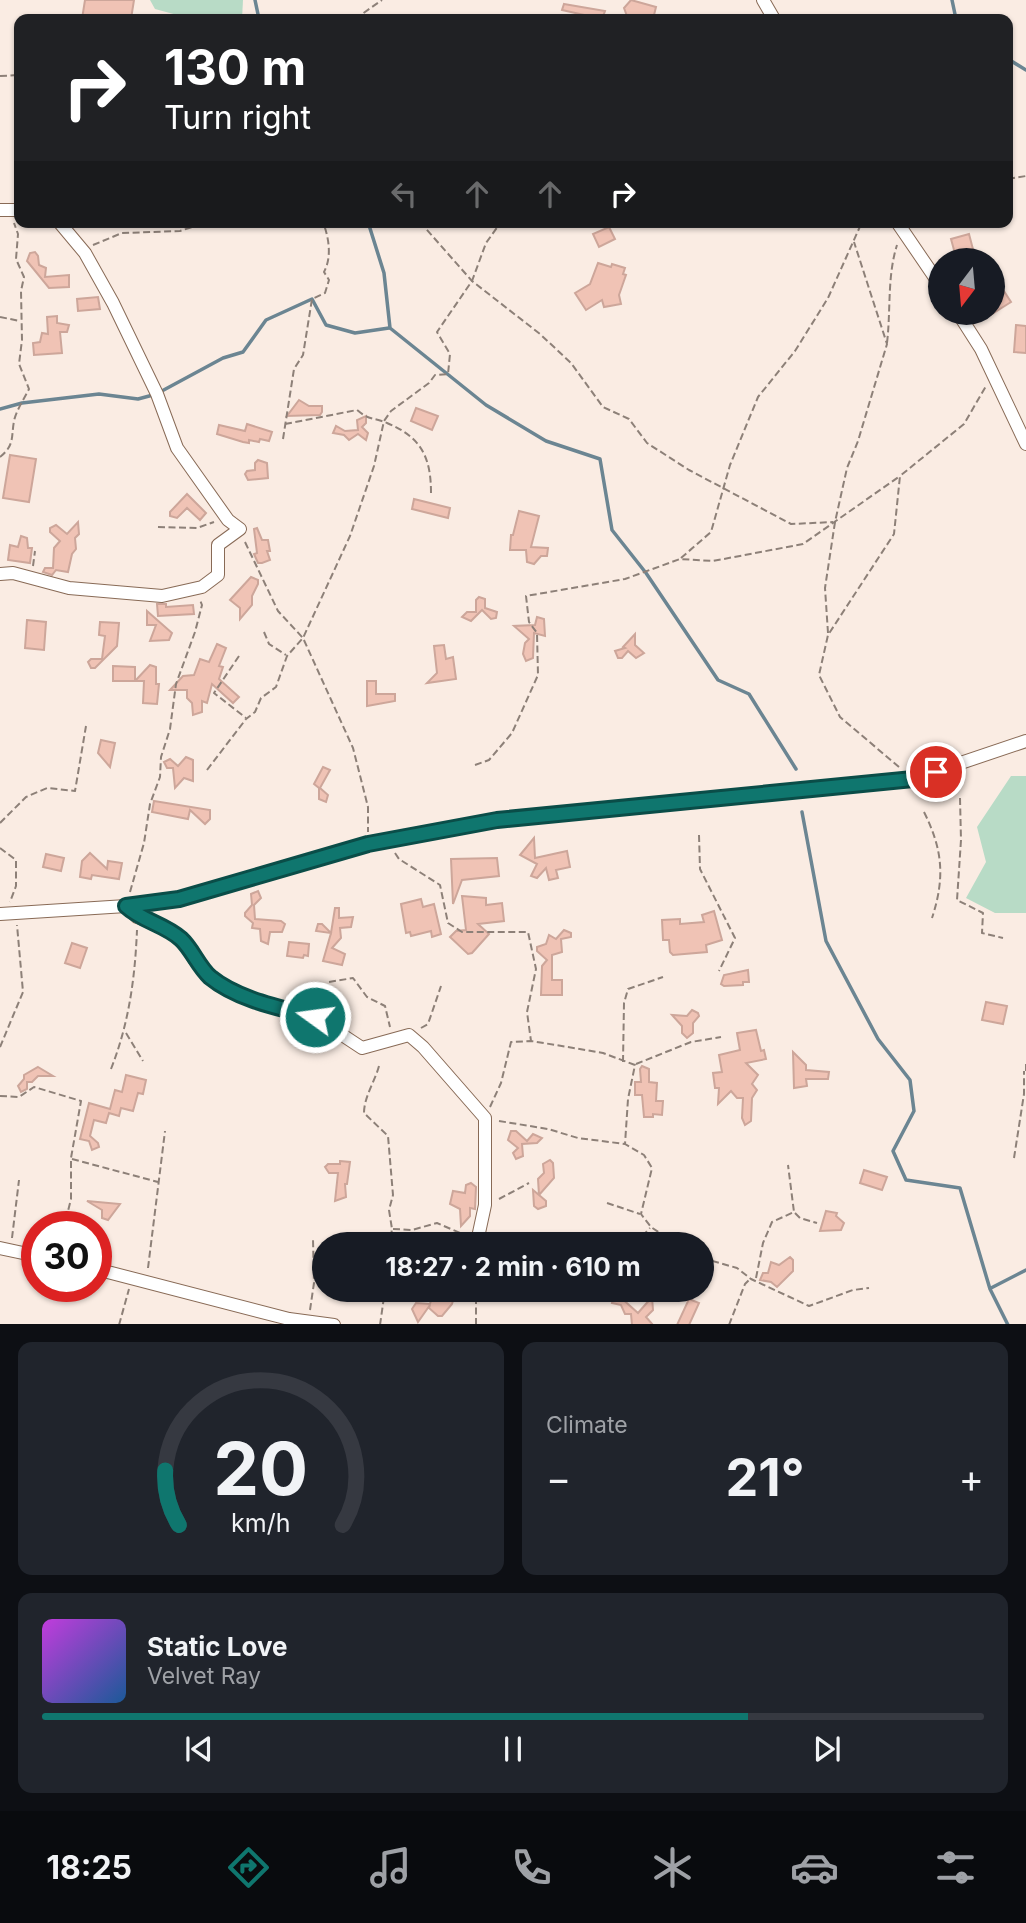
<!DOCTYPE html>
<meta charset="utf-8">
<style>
:root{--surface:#171b24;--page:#20242c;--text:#f1f3f6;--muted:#9ea1a6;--line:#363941;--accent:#0f766e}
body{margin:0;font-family:Inter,sans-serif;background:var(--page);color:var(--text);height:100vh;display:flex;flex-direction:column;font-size:26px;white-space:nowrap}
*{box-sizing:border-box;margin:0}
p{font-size:23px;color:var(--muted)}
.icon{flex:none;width:38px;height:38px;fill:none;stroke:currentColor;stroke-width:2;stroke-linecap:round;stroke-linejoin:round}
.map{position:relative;height:1324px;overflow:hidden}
.panel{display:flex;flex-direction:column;gap:18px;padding:18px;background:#0d0f14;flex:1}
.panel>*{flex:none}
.guide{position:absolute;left:14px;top:14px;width:999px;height:214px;border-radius:14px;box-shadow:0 2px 5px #0004;background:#202124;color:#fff;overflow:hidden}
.needle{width:46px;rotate:196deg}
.buttons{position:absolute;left:928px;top:248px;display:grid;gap:14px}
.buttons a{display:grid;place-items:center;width:77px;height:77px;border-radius:50%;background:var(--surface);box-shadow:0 2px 5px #0004;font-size:35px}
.speed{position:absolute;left:21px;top:1211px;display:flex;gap:14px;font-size:35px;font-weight:700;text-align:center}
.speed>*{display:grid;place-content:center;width:91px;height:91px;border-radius:50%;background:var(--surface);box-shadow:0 2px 5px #0004;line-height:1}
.speed .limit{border:10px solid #d22;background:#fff;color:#111}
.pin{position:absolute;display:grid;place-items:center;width:60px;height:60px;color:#fff;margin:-30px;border:4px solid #fff;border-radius:50%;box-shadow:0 2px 7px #0007}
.me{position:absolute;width:77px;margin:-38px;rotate:284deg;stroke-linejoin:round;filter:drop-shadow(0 0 5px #0008)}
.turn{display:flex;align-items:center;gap:24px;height:147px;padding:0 35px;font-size:32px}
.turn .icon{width:91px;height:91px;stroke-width:2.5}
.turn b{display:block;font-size:49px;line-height:60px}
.lanes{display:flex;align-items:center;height:66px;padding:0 35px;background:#0003;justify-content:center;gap:35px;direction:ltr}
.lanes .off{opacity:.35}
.big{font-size:52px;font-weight:700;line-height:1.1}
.panel .card{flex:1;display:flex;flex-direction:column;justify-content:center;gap:10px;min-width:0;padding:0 24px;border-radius:14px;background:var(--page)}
.panel .dial{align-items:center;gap:0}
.dial svg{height:182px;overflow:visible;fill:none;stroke:var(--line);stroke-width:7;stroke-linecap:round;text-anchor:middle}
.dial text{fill:var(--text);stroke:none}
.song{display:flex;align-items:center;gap:21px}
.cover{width:84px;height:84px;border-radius:10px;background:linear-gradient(135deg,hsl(290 70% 55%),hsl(210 70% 35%))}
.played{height:7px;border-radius:4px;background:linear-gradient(90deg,var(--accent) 75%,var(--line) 75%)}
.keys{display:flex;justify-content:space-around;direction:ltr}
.heat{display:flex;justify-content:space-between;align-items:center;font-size:38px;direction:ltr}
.panel .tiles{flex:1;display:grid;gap:18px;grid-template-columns:1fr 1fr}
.card:last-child{grid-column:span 2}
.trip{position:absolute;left:312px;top:1232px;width:402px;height:70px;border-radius:35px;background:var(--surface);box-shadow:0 2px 5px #0004;font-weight:700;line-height:70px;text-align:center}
.menu{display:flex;height:112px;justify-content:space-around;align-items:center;background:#090b0e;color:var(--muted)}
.menu .icon{width:49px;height:49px}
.menu .current{color:var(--accent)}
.menu b{font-size:32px;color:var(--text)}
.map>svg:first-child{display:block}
</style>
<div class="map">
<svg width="1026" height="1325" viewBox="0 0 1026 1325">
<rect width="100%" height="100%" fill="#faece3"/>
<g fill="#b8dbc6">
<path d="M150,0H243L242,19H192L155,9Z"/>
<path d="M1011,776H1026V913H995L966,898L986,862L977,827Z"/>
</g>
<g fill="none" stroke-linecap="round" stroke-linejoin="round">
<g stroke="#6b8592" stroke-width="3.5">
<path d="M255,0L259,19"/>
<path d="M952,0L956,19"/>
<path d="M1008,59L1026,70"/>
<path d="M368,222L384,273L390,328L486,405L546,441L600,459L612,530L646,573L718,680L749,694L796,769"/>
<path d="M160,392L223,358L243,352L266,320L312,299L326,325L355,333L389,328"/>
<path d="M0,409L22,403L99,394L138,399L153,395"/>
<path d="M802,812L826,941L878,1039L910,1080L914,1111L893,1151L906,1180L960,1188L990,1289L1008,1325"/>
<path d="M991,1288L1026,1270"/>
</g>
</g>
<g fill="#f0c3b5" stroke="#cda69a" stroke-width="2">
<path d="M85,0H134L131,19H82Z"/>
<path d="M631,0L656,7L653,19H635L636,16H627L624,8Z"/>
<path d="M564,4L605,11L602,19L562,10Z"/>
<path d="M609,227L615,239L599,247L593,234Z"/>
<path d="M969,234L975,257L957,261L951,239Z"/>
<path d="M35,252L38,256L39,265L46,268L45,277L69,275V287L49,288L27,261L30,253Z"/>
<path d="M598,263L611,267L612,264L625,268L623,274L626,275L619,295L621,304L604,307L602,300L586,310L575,293L590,284Z"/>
<path d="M1002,288L1011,302L992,314V294Z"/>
<path d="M98,297L100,309L78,311L77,299Z"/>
<path d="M57,316V323L69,325L67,332H60L62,353L34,355L33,343L40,342L42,333L48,334L47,317Z"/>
<path d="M1016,325L1026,326V353L1014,352Z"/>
<path d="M299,400L309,406H322V412L320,415L287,416Z"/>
<path d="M416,408L438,416L432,430L411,421Z"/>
<path d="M366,416V423L362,427L368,433L366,440L358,434L349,440L344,435L333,433L336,426L345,431L358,430L357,420Z"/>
<path d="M247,424L272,432L269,441L260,439L259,442L249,440V443L243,442L217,434L219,425L245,431Z"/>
<path d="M10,455L36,459L29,502L3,498Z"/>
<path d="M258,460L267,463L268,478L248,480L245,474L247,471L255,470V463Z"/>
<path d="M187,494L206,513L200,520L187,508L177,518L170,516V512Z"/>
<path d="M414,499L450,508L448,518L412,509Z"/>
<path d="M519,511L539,516L531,547L548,548L547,556H541L534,564L527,562L526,550H510L511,535H513Z"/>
<path d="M78,522L79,534L75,538L76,549L72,554L68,572L56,570L52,575L43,572L45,568H53L54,548L60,541L50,532V528L56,525L67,534Z"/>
<path d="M257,528L262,540H268L270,551H267L270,560L262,563H258L254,554L257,553L254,529Z"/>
<path d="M21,536L27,538L28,548H32L30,563L8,560L10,545L18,547Z"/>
<path d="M251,577L258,580V584L252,596V605L240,619V608L230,600Z"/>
<path d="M479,597L485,599V608L497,612L496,618L491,619L482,610L471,621L462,617L467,612H476V600Z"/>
<path d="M157,604H166V607L193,605L194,614L158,616Z"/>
<path d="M147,611L172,633L169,640L150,641L156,625H147Z"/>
<path d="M537,617L544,619L545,636L534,633L533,658L526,661L523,654L525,643L529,639L514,626L535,625Z"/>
<path d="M27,620L46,622L44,650L25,648Z"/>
<path d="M100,622L119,623L117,646L95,668H91L88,662L91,659H102L105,636L99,635Z"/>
<path d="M635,634V645L644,653L636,658L628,651L622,658H618L615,651L625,648L623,647Z"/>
<path d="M217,644L226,648L219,666L223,667L219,679L239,697L233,703L212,684L207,703L202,701V712L193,715L192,703L187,698V690H170L183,676L194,675L200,659L209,662Z"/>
<path d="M444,645L446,659L453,657L456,679L427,683L437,673L434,646Z"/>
<path d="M150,665L156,667V684H159L157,704L143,703L144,681H135Z"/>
<path d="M113,666L135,667V681H113Z"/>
<path d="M367,681H376V694H395V701L367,706Z"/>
<path d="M101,740L115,743L110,767L98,753Z"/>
<path d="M186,757L193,760V781L184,778L175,788L173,768H167L164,762L170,759L178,766Z"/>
<path d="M323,767L330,770L320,788L328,795L326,802L319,799V788L314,784Z"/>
<path d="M154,801L210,810V819L205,824L190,810L188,819L152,812Z"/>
<path d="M534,838L535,858L567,851L570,867L556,870L558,878L549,880L546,868L537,878L531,876L537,864L520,855Z"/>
<path d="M90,853L107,869L108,861L122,863L119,879L92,875L91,879L80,877L82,861Z"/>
<path d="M46,854L64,858L61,871L43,867Z"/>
<path d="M497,858L499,876L462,880L453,904L451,859Z"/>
<path d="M258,891L261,898L254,905L255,919L281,921L285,924L282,932H270L268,944L261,941L260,929L252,928L253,923L245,916V913L252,905L251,894Z"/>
<path d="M462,896L486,898V905L502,903L504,921L478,924L489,934L472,953L468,954L450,937L456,931L466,930Z"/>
<path d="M421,899L423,907L434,904L441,934L432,937L431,931L411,936L410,932L406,933L401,904Z"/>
<path d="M335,908H339V918L353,917L351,927L340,928L341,938L332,948L345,954L342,965L323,961L331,933L316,931L318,924H322L331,933Z"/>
<path d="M714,911L722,940L706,945L707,952L673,955L670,952L669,940H663L662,920L680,919V924L704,922L702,915Z"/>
<path d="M564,930L571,933V937L561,939L562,952L552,955V980H562V995H541L542,966L547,960L537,951V947L546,944L549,935L556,939Z"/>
<path d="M289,942L309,944L308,956L304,955L303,958L287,956Z"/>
<path d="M72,943L87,948L80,968L65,963Z"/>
<path d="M748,970L749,982H743V985L724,986L721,984L724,975Z"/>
<path d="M986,1002L1007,1006L1003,1024L982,1020Z"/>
<path d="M692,1010L698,1013L699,1016L693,1023V1033L687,1038L682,1033V1026L672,1015L687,1016Z"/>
<path d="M756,1030L761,1051L764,1050L766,1059L746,1063L758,1075L752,1084L757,1090L752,1098L751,1121L745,1125L742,1118L743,1098H737L731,1091L718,1104L719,1088H715L713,1073L722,1072L719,1055L740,1050L737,1033Z"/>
<path d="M793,1052L806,1065V1070L829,1072L828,1079H806L807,1086L794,1088Z"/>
<path d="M642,1066L649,1069V1082L657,1083L656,1101H663L662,1115L653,1114V1117H644L642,1095H635V1082H641L640,1069Z"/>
<path d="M38,1067L53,1076H38L32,1082H27V1089L21,1092L18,1086L24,1079V1075Z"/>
<path d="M126,1075L146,1080L143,1094L138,1093L133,1111L121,1108L119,1116L109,1113L106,1123L94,1120L90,1136L98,1143L99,1147L92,1150L89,1141L80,1139L89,1103L110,1109L115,1090L122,1092Z"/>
<path d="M511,1131H516L527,1141L533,1134L542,1138L537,1143L522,1144L523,1156L516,1159L513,1153L518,1148L508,1140Z"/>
<path d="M550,1160L553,1163L554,1178L539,1195L546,1201V1206L538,1209L534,1206L533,1190L539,1195L538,1179L544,1173L543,1164Z"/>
<path d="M340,1161L350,1162L347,1184H345L346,1197L335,1201L338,1173H329L325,1167L328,1164H340Z"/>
<path d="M864,1170L887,1177L882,1190L860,1183Z"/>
<path d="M471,1183L476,1187L475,1209L470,1208V1216L461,1226L460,1209L450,1204L453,1191L465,1193L466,1185Z"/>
<path d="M87,1201L120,1204L108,1220L102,1218V1210Z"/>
<path d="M826,1211L837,1213L836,1216L844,1223L841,1230L820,1231Z"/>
<path d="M790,1257L793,1260V1271L777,1287L771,1282L760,1280L763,1273H768L771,1262L779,1265Z"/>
<path d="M434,1290H456L452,1304L442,1316H438L429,1308L430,1305L418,1322L412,1309L416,1303L430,1304Z"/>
<path d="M614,1296H619L638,1313L652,1297L653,1310L646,1317L653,1325H632L631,1314H625L621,1305L612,1303Z"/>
<path d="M689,1299L699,1303L689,1325H677Z"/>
</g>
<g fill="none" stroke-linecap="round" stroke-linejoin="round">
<g stroke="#886a56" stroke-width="14">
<g id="street">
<path d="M763,0L774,19"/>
<path d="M0,210H19"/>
<path d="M897,222L940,285"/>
<path d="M958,313L981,349L1026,444"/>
<path d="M0,574L13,573L69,588L162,596L202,587L218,575V545L240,529L228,520L177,448L157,394L113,303L85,253L59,222"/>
<path d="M126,906L137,917L162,926L183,940L194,959L210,977L234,991L273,1007L315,1017L362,1048L409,1035L423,1047L485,1118V1205L477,1242"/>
<path d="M0,914L126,906L179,899L368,844L497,819L913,779L1026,741"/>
<path d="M0,1248L37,1256"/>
<path d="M96,1269L289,1319L334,1325"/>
</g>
</g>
<g stroke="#8d8078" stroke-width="2" stroke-dasharray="7 3.5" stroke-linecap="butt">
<path d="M355,19L382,0"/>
<path d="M0,76L19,75"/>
<path d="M1008,179L1026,176"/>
<path d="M420,222L472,281L540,334L571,363L603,407L629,419L647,443L689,470L791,524L833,522"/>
<path d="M93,245L122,233L180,231L207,222"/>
<path d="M0,317L20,321"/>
<path d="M887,343C891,309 887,277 897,245"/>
<path d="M285,424L357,410C370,421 373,417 387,423C421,437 431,457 431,493"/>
<path d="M283,439L294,369L303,355L312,299L325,293L329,280L324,272C332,257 329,238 323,222"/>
<path d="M0,457C15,445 11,437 14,421C16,411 24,399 29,389L19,364L22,340L21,291L24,277L16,259L18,234L14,223"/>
<path d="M158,527L197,528L214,522"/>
<path d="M245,542L278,611L303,638L353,748L368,807V832"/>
<path d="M681,558L711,532L730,465L758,397L795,351L828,298L862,222"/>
<path d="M33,566L35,551"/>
<path d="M264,632L269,644L286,655"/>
<path d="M828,633L825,588L835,522L847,468L858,441L887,344L854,242"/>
<path d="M239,656L214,693L246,718"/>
<path d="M475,765L489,760L512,733L538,675L537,633L529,622L526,596L625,579L680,559L713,561L803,544L900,476"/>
<path d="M899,767L840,717L819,675L828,635L894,534L900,476L964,424L986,386"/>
<path d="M207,770L246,719L255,712L261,698L276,687L287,656L303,638L350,536L374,466L384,421L391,411L429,383L435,375L448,374L450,354L437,332L472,281L486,243L501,222"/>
<path d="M960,798L961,840L957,900L983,913L982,933L1003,938"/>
<path d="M924,812C943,850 945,878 932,918"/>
<path d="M0,823L26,797L47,788L75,791L86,726"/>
<path d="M699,835L700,869L735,938L719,971"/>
<path d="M0,848L16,860V886L10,902"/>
<path d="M395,853L399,859L440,885L448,923L462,932H528L536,969L527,1012L531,1041"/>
<path d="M130,892L144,843L150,804L160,777L161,757L170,729L176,684L195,632L202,605L200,600"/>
<path d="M329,982L353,978L367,997L385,1006L390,1027"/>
<path d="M421,1028L428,1024L441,986"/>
<path d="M126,1033L143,1061"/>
<path d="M0,1047L23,992L17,925"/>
<path d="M623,1062L624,1003L628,989L663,977"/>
<path d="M636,1064L691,1042L721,1037"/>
<path d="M1026,1064V1071"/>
<path d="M379,1066C375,1081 364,1097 364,1113L388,1136L393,1195L389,1210L392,1229L390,1244"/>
<path d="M111,1069C129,1023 135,978 137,930"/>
<path d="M0,1096L19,1097L34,1087L81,1101L71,1158V1199L64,1227"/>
<path d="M490,1107L501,1083L511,1042L531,1041L568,1047L603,1053L635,1065L628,1099L625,1144"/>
<path d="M499,1121L548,1129L578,1138L625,1144L644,1155L652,1168L641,1214L651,1227L676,1244"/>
<path d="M1014,1158L1024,1094V1071"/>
<path d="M72,1159L158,1182"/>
<path d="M499,1199L529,1183"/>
<path d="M607,1203L640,1214"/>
<path d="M795,1213L800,1218L817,1223"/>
<path d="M393,1229L412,1230L437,1223L467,1236"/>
<path d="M12,1238L19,1180"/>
<path d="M635,1244L650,1228"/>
<path d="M702,1258L737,1268L751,1279L809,1306L853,1290L869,1288"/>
<path d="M148,1268L165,1131"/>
<path d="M756,1278L763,1243L772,1222L794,1212L788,1165"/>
<path d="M310,1310L314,1283L313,1239"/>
<path d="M119,1325L129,1289"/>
<path d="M380,1325L385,1290"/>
<path d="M476,1325V1290"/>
<path d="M729,1325L745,1284L750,1279"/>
</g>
<use href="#street" stroke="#fff" stroke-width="12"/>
</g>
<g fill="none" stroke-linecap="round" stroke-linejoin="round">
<g stroke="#0a4d48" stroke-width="18">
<path id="route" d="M315,1017C281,1008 238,1000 210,977C198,966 192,949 181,939C164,924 142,921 126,906L179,899L368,844L497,820L913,779L936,772"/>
</g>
<use href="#route" stroke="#0f766e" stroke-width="12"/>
</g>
</svg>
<div class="buttons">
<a><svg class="needle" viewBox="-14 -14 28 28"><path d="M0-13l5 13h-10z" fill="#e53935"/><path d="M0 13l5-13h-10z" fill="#9ea1a6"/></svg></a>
</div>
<div class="speed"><div class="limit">30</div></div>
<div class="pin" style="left:936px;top:772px;background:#d93025"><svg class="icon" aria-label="arrive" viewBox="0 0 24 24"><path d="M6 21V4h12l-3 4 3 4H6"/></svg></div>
<svg class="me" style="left:315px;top:1017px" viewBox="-20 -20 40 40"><circle r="17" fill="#0f766e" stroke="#fff" stroke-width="3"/><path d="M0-11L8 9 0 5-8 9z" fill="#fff"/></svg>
<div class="trip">18:27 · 2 min · 610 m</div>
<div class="guide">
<div class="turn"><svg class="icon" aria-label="right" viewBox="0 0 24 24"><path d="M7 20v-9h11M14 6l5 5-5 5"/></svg><div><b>130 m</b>Turn right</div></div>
<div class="lanes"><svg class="icon off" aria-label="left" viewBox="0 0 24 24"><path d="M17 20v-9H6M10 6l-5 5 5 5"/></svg><svg class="icon off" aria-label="ahead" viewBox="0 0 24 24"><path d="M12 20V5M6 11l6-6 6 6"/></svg><svg class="icon off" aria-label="ahead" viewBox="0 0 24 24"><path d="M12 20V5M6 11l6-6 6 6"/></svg><svg class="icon" aria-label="right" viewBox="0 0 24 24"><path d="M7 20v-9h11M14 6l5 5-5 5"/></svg></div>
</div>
</div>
<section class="panel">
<div class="tiles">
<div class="card dial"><svg viewBox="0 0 100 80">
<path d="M14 69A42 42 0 1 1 86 69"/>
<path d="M14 69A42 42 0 0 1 8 45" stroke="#0f766e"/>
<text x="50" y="56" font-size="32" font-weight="700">20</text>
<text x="50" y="72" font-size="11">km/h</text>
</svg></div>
<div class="card"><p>Climate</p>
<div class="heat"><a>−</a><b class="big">21°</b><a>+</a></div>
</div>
<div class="card">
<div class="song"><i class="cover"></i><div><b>Static Love</b><p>Velvet Ray</p></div></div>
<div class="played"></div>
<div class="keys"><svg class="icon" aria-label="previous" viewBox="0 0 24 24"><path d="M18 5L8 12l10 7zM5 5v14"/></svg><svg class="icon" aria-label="pause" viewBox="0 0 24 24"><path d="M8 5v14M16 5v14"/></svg><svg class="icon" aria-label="next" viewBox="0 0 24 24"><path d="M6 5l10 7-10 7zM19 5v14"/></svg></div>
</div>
</div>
</section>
<nav class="menu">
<b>18:25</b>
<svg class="icon current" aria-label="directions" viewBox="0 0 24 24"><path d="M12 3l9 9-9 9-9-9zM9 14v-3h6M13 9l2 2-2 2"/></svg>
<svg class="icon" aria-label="music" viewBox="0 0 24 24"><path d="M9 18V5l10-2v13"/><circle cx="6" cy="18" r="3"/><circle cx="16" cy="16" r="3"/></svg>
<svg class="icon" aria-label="phone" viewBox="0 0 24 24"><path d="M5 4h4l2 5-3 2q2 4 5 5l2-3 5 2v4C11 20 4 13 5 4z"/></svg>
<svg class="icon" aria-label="climate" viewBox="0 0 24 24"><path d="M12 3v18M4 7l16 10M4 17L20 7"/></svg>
<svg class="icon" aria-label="car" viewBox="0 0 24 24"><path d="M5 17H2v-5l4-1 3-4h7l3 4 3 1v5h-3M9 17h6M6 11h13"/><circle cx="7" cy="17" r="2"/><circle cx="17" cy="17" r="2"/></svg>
<svg class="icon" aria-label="filters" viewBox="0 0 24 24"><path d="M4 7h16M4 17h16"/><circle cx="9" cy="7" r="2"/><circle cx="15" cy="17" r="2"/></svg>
</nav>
